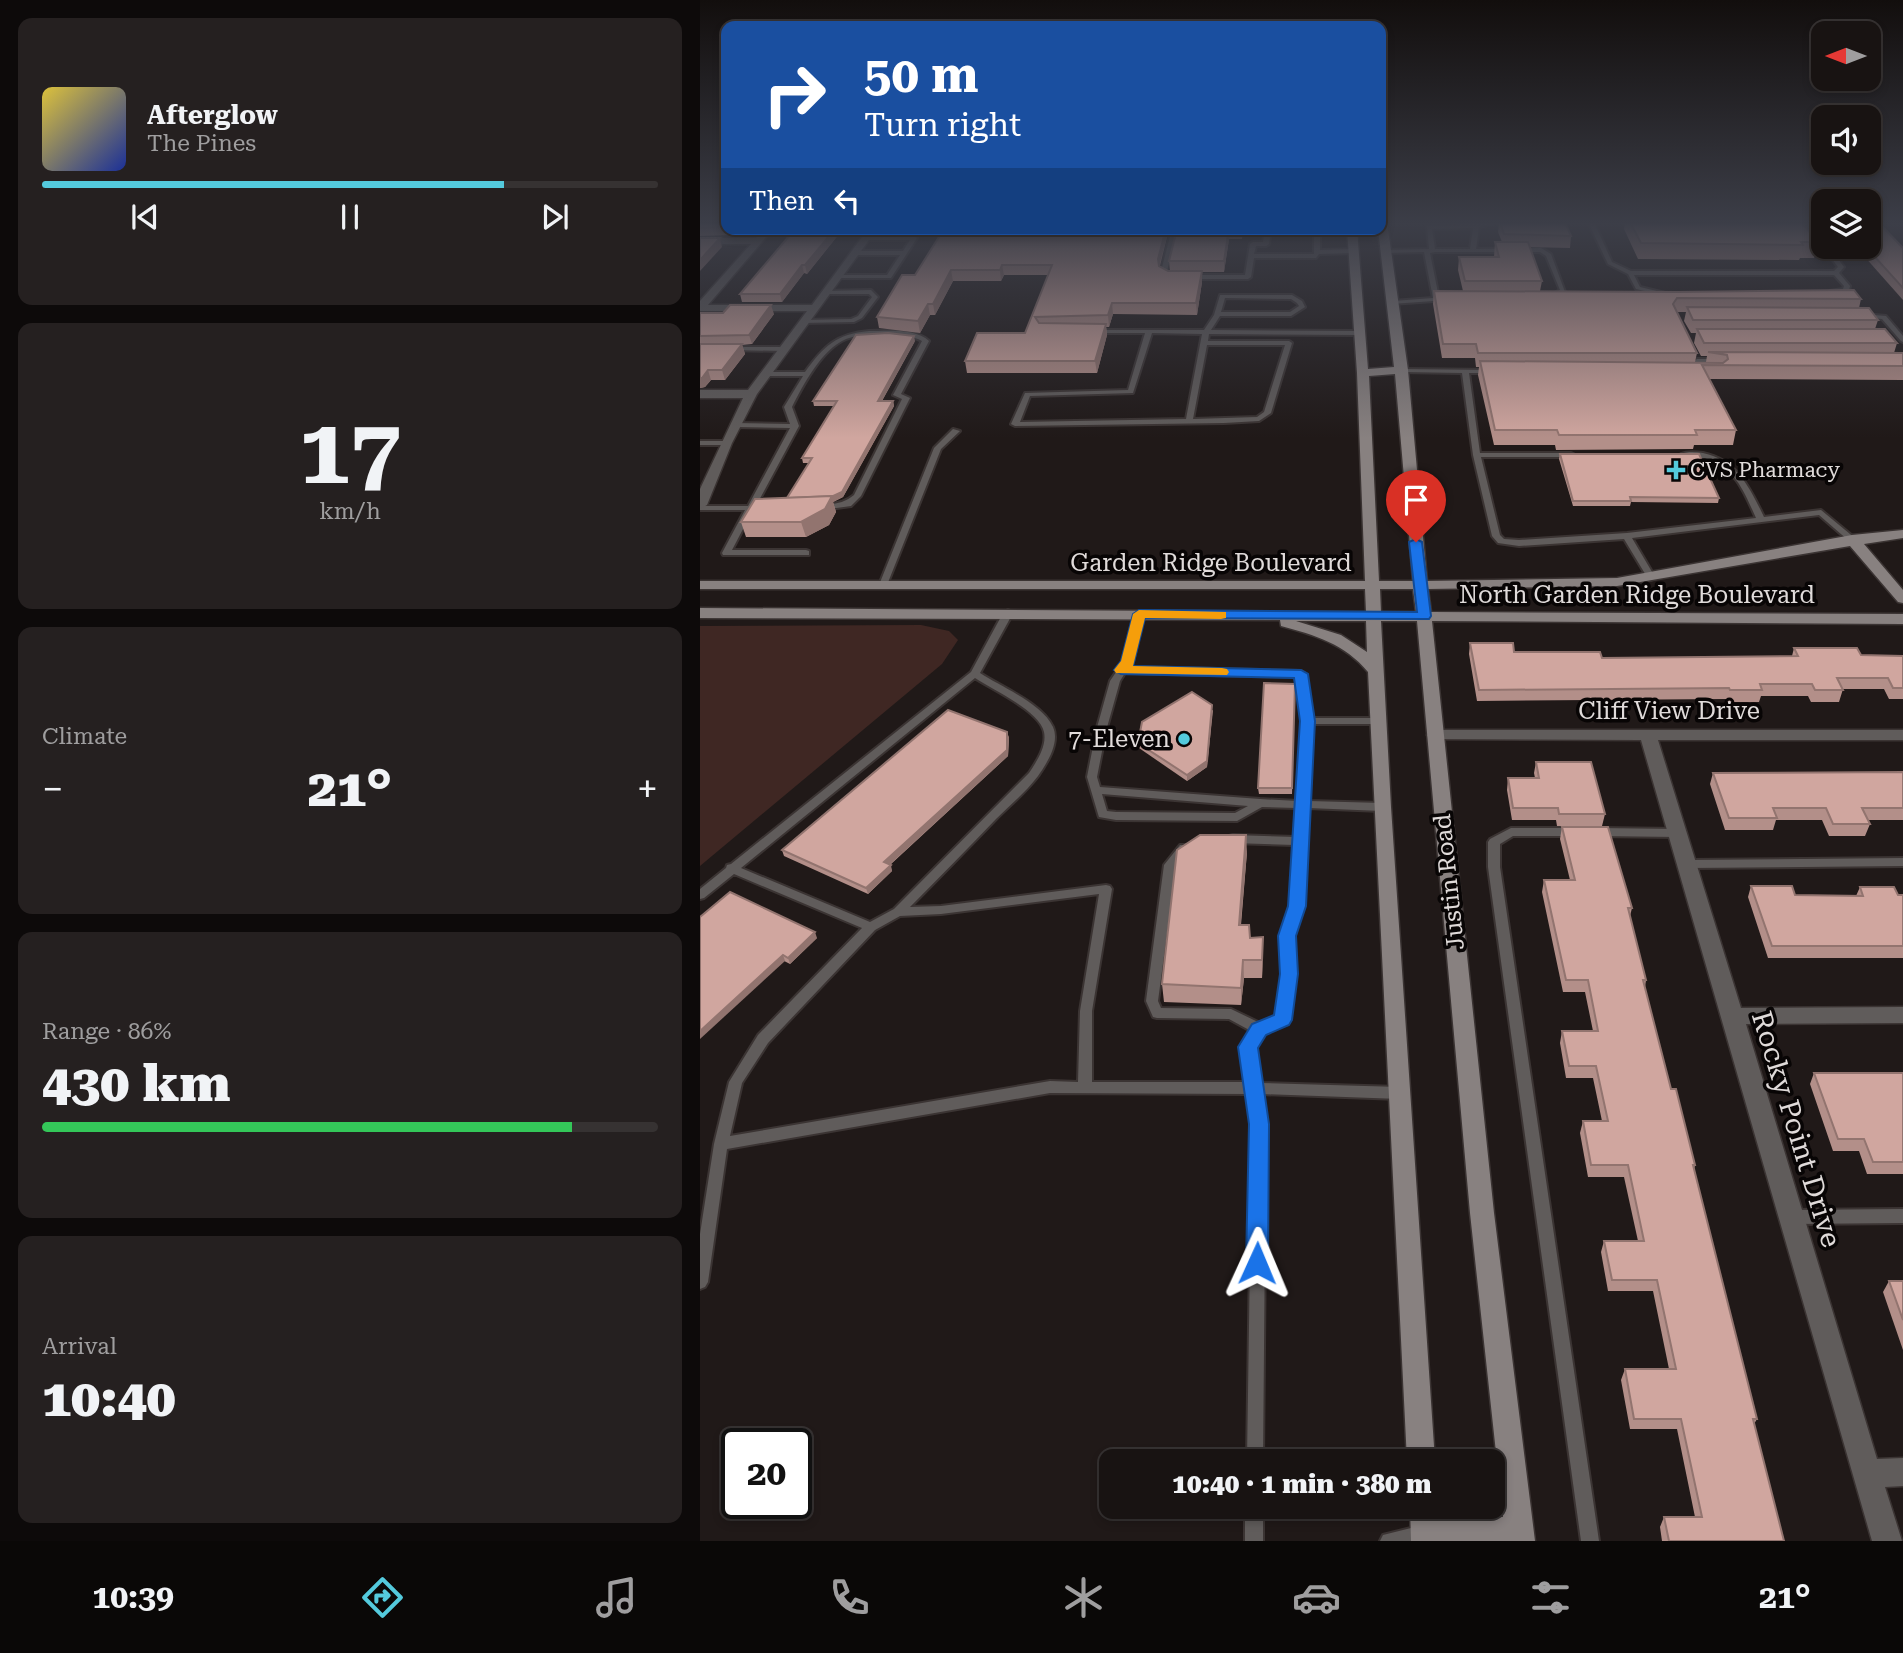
<!DOCTYPE html>
<meta charset="utf-8">
<style>
:root{--surface:#181312;--page:#252020;--text:#f1f3f6;--muted:#9f9e9f;--line:#363232;--accent:#54cadd}
body{margin:0;font-family:"Roboto Serif",serif;background:var(--page);color:var(--text);height:100vh;display:flex;flex-direction:column;font-size:26px;white-space:nowrap}
*{box-sizing:border-box;margin:0}
p{font-size:23px;color:var(--muted)}
.icon{flex:none;width:38px;height:38px;fill:none;stroke:currentColor;stroke-width:2;stroke-linecap:round;stroke-linejoin:round}
.map{position:relative;flex:1;overflow:hidden}
.panel{display:flex;flex-direction:column;gap:18px;padding:18px;background:#0d0a0a;width:700px}
.panel>*{flex:none}
.guide{position:absolute;left:21px;top:21px;width:665px;height:214px;border-radius:14px;box-shadow:0 4px 10px #0003,0 0 0 2px var(--line);background:#1a4fa0;color:#fff;overflow:hidden}
.needle{width:46px;rotate:270deg}
.fabs{position:absolute;left:1111px;top:21px;display:grid;gap:14px}
.fabs a{display:grid;place-items:center;width:70px;height:70px;border-radius:14px;background:var(--surface);box-shadow:0 4px 10px #0003,0 0 0 2px var(--line);font-size:35px}
.speed{position:absolute;left:21px;top:1428px;display:flex;gap:14px;font-size:35px;font-weight:700;text-align:center}
.speed>*{display:grid;place-content:center;width:91px;height:91px;border-radius:50%;background:var(--surface);box-shadow:0 4px 10px #0003,0 0 0 2px var(--line);line-height:1}
.speed .limit{border:4px solid #111;border-radius:10px;background:#fff;color:#111}
.pin{position:absolute;display:grid;place-items:center;width:60px;height:60px;color:#fff;margin:-72px -30px;border-radius:50% 50% 50% 0;rotate:-45deg;box-shadow:0 0 7px #0007}
.pin .icon{rotate:45deg}
.me{position:absolute;width:77px;margin:-38px;rotate:1deg;stroke-linejoin:round;filter:drop-shadow(0 0 5px #0008)}
.turn{display:flex;align-items:center;gap:24px;height:147px;padding:0 28px;font-size:32px}
.turn .icon{width:91px;height:91px;stroke-width:2.5}
.turn b{display:block;font-size:49px;line-height:60px}
.then{display:flex;align-items:center;height:66px;padding:0 28px;background:#0003;gap:14px;font-size:26px}
.big{font-size:52px;font-weight:800;line-height:1.1}
.panel .card{flex:1;display:flex;flex-direction:column;justify-content:center;gap:10px;min-width:0;padding:0 24px;border-radius:14px;background:var(--page)}
.panel .dial{align-items:center;gap:0}
.dial b{font-size:91px;line-height:1}
.song{display:flex;align-items:center;gap:21px}
.cover{width:84px;height:84px;border-radius:10px;background:linear-gradient(135deg,hsl(50 70% 55%),hsl(230 70% 35%))}
.played{height:7px;border-radius:4px;background:linear-gradient(90deg,var(--accent) 75%,var(--line) 75%)}
.keys{display:flex;justify-content:space-around;direction:ltr}
.heat{display:flex;justify-content:space-between;align-items:center;font-size:38px;direction:ltr}
.charge{height:10px;border-radius:5px;background:linear-gradient(90deg,#34c759 86%,var(--line) 0)}
.trip{position:absolute;left:399px;top:1449px;width:406px;height:70px;border-radius:14px;background:var(--surface);box-shadow:0 4px 10px #0003,0 0 0 2px var(--line);font-weight:800;line-height:70px;text-align:center}
.tabs{display:flex;height:112px;justify-content:space-around;align-items:center;background:#0a0807;color:var(--muted)}
.tabs .icon{width:49px;height:49px}
.tabs .current{color:var(--accent)}
.tabs b{font-size:32px;color:var(--text)}
main{display:flex;flex:1;min-height:0}
.map>svg:first-child{display:block}
</style>
<main>
<section class="panel">
<div class="card">
<div class="song"><i class="cover"></i><div><b>Afterglow</b><p>The Pines</p></div></div>
<div class="played"></div>
<div class="keys"><svg class="icon" aria-label="previous" viewBox="0 0 24 24"><path d="M18 5L8 12l10 7zM5 5v14"/></svg><svg class="icon" aria-label="pause" viewBox="0 0 24 24"><path d="M8 5v14M16 5v14"/></svg><svg class="icon" aria-label="next" viewBox="0 0 24 24"><path d="M6 5l10 7-10 7zM19 5v14"/></svg></div>
</div>
<div class="card dial"><b>17</b><p>km/h</p></div>
<div class="card"><p>Climate</p>
<div class="heat"><a>−</a><b class="big">21°</b><a>+</a></div>
</div>
<div class="card"><p>Range · 86%</p><b class="big">430 km</b><div class="charge"></div></div>
<div class="card"><p>Arrival</p><b class="big">10:40</b></div>
</section>
<div class="map">
<svg width="1203" height="1541" viewBox="0 0 1203 1541">
<rect width="100%" height="100%" fill="#201918"/>
<path fill="#3f2723" d="M221,625L249,631L258,640L242,664L0,866V626Z"/>
<g fill="none" stroke-linecap="round" stroke-linejoin="round">
<g stroke="#3b3433" stroke-width="4">
<g id="service">
<path d="M774,222H780L779,224L799,222L779,227L776,249L841,248L851,254L865,292L851,299L846,298L860,290L846,256L840,252H735L730,253L739,298H748V300L691,304L690,303L693,301L733,298L724,252L686,253L684,252V250L729,249L727,226L774,224ZM773,228L770,249H735L732,229Z"/>
<path d="M888,222H894L912,262L931,271H1134L1138,267L1123,247H1129L1144,267L1139,273L1150,286L1149,290L1130,293V291L1143,289L1144,286L1134,275H934L940,287L965,293L962,295L936,289L928,274L908,264Z"/>
<path d="M1102,222H1108L1124,240V246Z"/>
<path d="M472,229H478L467,271V274L474,277L471,279L462,276L461,271Z"/>
<path d="M565,229H571L569,244L566,246H556L554,254H614V229H620V250L654,249L657,251L654,253L619,254L616,258H554L551,277L548,279H488L485,277L488,275H545L550,244L553,242H563Z"/>
<path d="M165,237L214,236L217,238L191,278H135V276L137,275H187L200,255H155L152,253L155,251H203L210,240H167L164,238Z"/>
<path d="M124,291L171,290L178,297L162,318L154,322L101,323V321L103,320L151,319L158,316L172,297L169,294H126L124,293Z"/>
<path d="M520,295H592L602,301L605,307L591,316H520L511,330L660,331L663,333L660,335L509,334L508,341H589L592,343L571,413L559,421L524,423L315,426L311,424L325,393L428,390L445,333H393L390,331L391,330H504L514,315ZM525,298L591,299L597,303L599,306L590,312H521ZM452,333L502,334L486,419L320,422L330,396L433,393ZM507,345H585L564,412L557,417L493,419Z"/>
<path d="M1162,314L1186,316L1203,336V342L1201,341L1182,319L1160,317L1159,316Z"/>
<path d="M169,331C187,331 216,328 229,341L201,394L210,398L161,496L151,506L122,510L118,508C132,501 139,507 154,495L202,399L193,395L222,341C212,335 197,336 185,335C172,335 158,334 146,339C122,349 103,385 92,407L99,426L56,506H64L68,508L64,510H53L32,550H106L109,551V555H23L22,553L45,510H0V506H48L90,428L35,427L31,425L35,423L90,424L84,407L103,376H66L63,374L66,372H105C124,346 136,334 169,331Z"/>
<path d="M31,347H84L87,349L84,351L29,350L28,349Z"/>
<path d="M997,359H1018L1021,361L1018,363L995,362L994,361Z"/>
<path d="M700,369L792,370V372L790,373H769L780,453H871L875,455L871,457H781L800,535L804,539L819,540L927,533L1056,518C1046,496 1036,469 1011,460C1002,457 992,457 982,456L981,454C988,451 996,452 1003,453C1037,460 1050,488 1064,517L1121,510L1156,539L1155,541H1149L1119,515L932,538L955,577L951,580L947,577L924,539L819,546L798,543L792,536L773,455L762,373L702,372L700,371Z"/>
<path d="M253,429L260,431L241,449L187,585L183,588L180,587L179,585L234,448Z"/>
<path d="M0,441H26L30,443L26,445H0Z"/>
<path d="M308,610L313,613L280,673C301,687 342,703 353,727C360,743 347,763 338,776C326,792 310,805 296,819C268,848 239,878 210,907L241,906L406,885L410,886L412,889L392,1011V1082H546L541,1047L551,1031L529,1019L457,1018L453,1017L446,1001L464,865L480,845H488L490,848L476,866L458,1001L461,1008L531,1009L560,1023L577,1017L583,974L581,936L591,907L595,845L533,843L529,842L527,839L529,836L533,835L596,837L597,808L562,807L537,821L416,820L399,817L398,814L387,777L396,731L410,681L423,662L436,612H442L444,614L433,662L429,667L601,671L606,674L613,718H678L683,721L678,724H613L609,801L682,803L687,807L682,811L608,808L603,907L593,936L595,974L589,1020L588,1024L564,1033L555,1047L560,1083L700,1087L705,1089L707,1093L705,1097L700,1099L561,1094L566,1124L563,1461H547L552,1124L548,1094L350,1093L27,1149L8,1282L5,1287L0,1289V1234L14,1144L29,1082L58,1035L162,928L34,874L4,898L0,899V889L26,868L27,865L31,864L271,672L303,613ZM425,673L597,677L603,721L598,801L560,799L400,787L397,777L406,731L420,681ZM275,678C293,690 340,711 344,732C347,746 337,761 329,773L194,909L170,922L41,868ZM402,794L548,806L535,813L416,812L407,811ZM399,894L380,1011L378,1082L350,1081L30,1136L42,1083L68,1043L175,930L200,916L241,914Z"/>
<path d="M811,828H874L880,832L874,836H813L800,844V867L899,1541H881L788,867V842L790,839Z"/>
<path d="M897,828L978,829L984,833L978,837L897,836L891,832Z"/>
<path d="M1203,858V866L988,868L984,867L982,864L984,861L988,860Z"/>
<path d="M1203,1209V1223L1093,1224L1088,1222L1086,1217L1088,1212L1093,1210Z"/>
<rect x="545" y="1507" width="18" height="34"/>
<path d="M723,1525L729,1528L732,1534L727,1541H680L683,1535Z"/>
</g>
</g>
<g stroke="#3b3433" stroke-width="3">
<g id="minor">
<path d="M64,229H73L8,305H112L168,229H177L57,394L32,443L7,505L0,509V489L43,398H0V390H48L107,311H0V301L51,244H0V238H56Z"/>
<path d="M735,730H1203V740H958L1041,1008L1203,1007V1023L1046,1024L1177,1459L1203,1458V1486L1185,1487L1202,1541H1172L941,740L729,739L727,735Z"/>
</g>
</g>
<g stroke="#3b3433" stroke-width="3">
<path id="secondary" d="M681,222H687L708,370L727,581L917,578L1152,535L1203,530V538L1164,544L1203,590V603L1198,602L1150,546L917,586L728,589L731,612L1203,614V624L732,621L794,1213L835,1541H711L710,1507H738L739,1519L803,1517L770,1213L717,621H681L691,807L735,1461H707L668,672C645,644 615,635 581,626L580,620L0,618V608L666,612L665,589H0V581H665L657,373L647,229H657L668,369L694,367L678,229H681ZM695,374L713,581H679L669,376ZM680,589H713L716,612H681ZM596,621H666L667,652L641,635Z"/>
</g>
<use href="#service" fill="#605c5b" fill-rule="evenodd"/>
<use href="#minor" fill="#605c5b" fill-rule="evenodd"/>
<use href="#secondary" fill="#888180" fill-rule="evenodd"/>
</g>
<g fill="#b38f89" fill-rule="evenodd">
<path d="M0,222H26V229H39L33,235L0,236Z"/>
<path d="M799,222H865L871,236L870,248L829,247L842,281L840,291L1161,299L1159,308L1178,320L1175,329L1197,343L1194,353L1203,366V380L1009,379L1036,430L1033,445H994L993,449L856,450L855,445H794L778,375L779,367H776L775,358H742L733,304L734,291H763L758,270L759,257H794L795,242H802L798,232ZM977,312H986L984,321L991,333H996L994,343L1001,356H1007L1006,362H995L997,353Z"/>
<path d="M925,222H1101L1118,242L1114,258H1100L1099,260L938,259L924,229Z"/>
<path d="M95,229H143L107,274L104,273L82,302H42L40,294Z"/>
<path d="M469,229L460,266L470,271L469,261L477,229H543L542,239H529L524,272H502V282L497,315L413,314L409,327H406L407,335L397,373H267L265,361L325,333L348,275H304L301,281H253L235,315H230L220,333L179,328L177,317L215,275Z"/>
<path d="M1156,247L1203,248V300Z"/>
<path d="M0,313L74,314L52,344L42,345L45,354L25,380H11L5,387L0,388Z"/>
<path d="M215,341L182,401H193L194,406L143,497L133,502L136,512L129,525L106,537H46L41,522L87,498L109,463H103L102,458L134,406H114L113,401Z"/>
<path d="M860,454L1019,498L1018,503L931,502L930,506H873L859,459Z"/>
<path d="M770,643L814,652L902,658L1092,656L1094,648L1161,655L1203,656V699H1189L1184,689H1143L1139,702H1111L1108,696H1061L1059,702H1027L1026,699L777,701L769,654Z"/>
<path d="M595,684L592,794H559L558,788Z"/>
<path d="M513,710L507,767L487,781L439,748L438,743Z"/>
<path d="M307,732L309,738L308,756L190,865L192,871L168,894L84,856L82,850Z"/>
<path d="M836,762L905,814L902,826H857L856,820H812L807,790L808,778H835L834,773Z"/>
<path d="M1203,772V820H1168L1170,824L1165,836H1129L1122,820H1076L1073,830H1025L1010,784L1013,773Z"/>
<path d="M862,827L932,908L930,916L946,980L945,987L971,1089L995,1165L994,1169L1057,1419L1054,1424L1084,1541H962L960,1527L964,1517H995L977,1429H930L921,1380L925,1369H969L953,1291H908L901,1252L904,1241H938L924,1177H888L880,1133L883,1121H902L893,1078H866L860,1043L862,1031H893L885,992H863L842,892L844,880H870L860,839Z"/>
<path d="M547,852L541,925L563,955L562,978H544L541,1005L464,1002L462,984Z"/>
<path d="M1051,886L1095,895L1156,896L1160,887L1198,895H1203V958H1068L1048,897Z"/>
<path d="M0,917L117,938L90,964Z"/>
<path d="M1114,1073H1203V1174H1167L1159,1151H1133L1110,1084Z"/>
<path d="M1189,1281H1203V1350L1183,1292Z"/>
</g>
<g fill="#92746f">
<path d="M31,229H39L33,235Z"/>
<path d="M135,229H143L107,274L105,265Z"/>
<path d="M466,229H469L458,270V259Z"/>
<path d="M529,229V239L524,272V261Z"/>
<path d="M20,238L22,247L0,271V260Z"/>
<path d="M102,265L104,273L82,302L80,294Z"/>
<path d="M302,265L304,275L301,281L300,270Z"/>
<path d="M251,270L253,281L235,315L233,304Z"/>
<path d="M502,271V282L497,315L496,303Z"/>
<path d="M412,303L413,314L409,327L408,315Z"/>
<path d="M228,304L230,315L220,333L218,321Z"/>
<path d="M71,305L74,314L52,344L49,335Z"/>
<path d="M406,324L407,335L397,373L395,361Z"/>
<path d="M214,336L215,341L179,406L178,401Z"/>
<path d="M42,344L45,354L25,380L22,370Z"/>
<path d="M8,370L11,380L5,387L0,388V378Z"/>
<path d="M193,401L194,406L143,497L133,502L136,512L129,525L106,537L101,522L130,500Z"/>
<path d="M512,705L507,767L487,781V775Z"/>
<path d="M307,732L309,738L308,756L186,868L184,862Z"/>
<path d="M546,835L547,852L539,943V925Z"/>
<path d="M191,865L192,871L168,894L166,888Z"/>
<path d="M115,932L117,938L90,964L88,958Z"/>
<path d="M563,937V955L562,978V960Z"/>
<path d="M83,955L85,961L0,1039V1031Z"/>
<path d="M543,960L544,978L541,1005V988Z"/>
</g>
<g fill="#d0a69f" stroke="#92746f" stroke-width="2">
<path d="M0,222H26V227L0,228Z"/>
<path d="M800,222H865L871,236L804,234Z"/>
<path d="M930,222H1101L1118,242H1101L1103,245L941,243Z"/>
<path d="M1169,222H1178L1203,248V288L1166,247H1169Z"/>
<path d="M95,229H135L105,265H102L80,294H40Z"/>
<path d="M244,229H466L458,259L459,266L468,271H502L496,303H412L408,315L335,317L339,323L406,324L395,361H265L277,333H325L352,265H302L300,270H251L233,304H228L218,321L177,317L202,275H215Z"/>
<path d="M477,229H529L524,261H469Z"/>
<path d="M0,238H20L0,260Z"/>
<path d="M795,242H828L842,281H765L759,257H799Z"/>
<path d="M1154,290L1161,299L977,298L973,304L997,353H778L776,344H743L734,291L978,292Z"/>
<path d="M30,305H71L49,335L0,336V313H23Z"/>
<path d="M987,307L1169,308L1178,320H993Z"/>
<path d="M997,329H1185L1197,343H1004Z"/>
<path d="M188,333L214,336L178,401H193L142,492L131,497L132,496L87,498L112,458H102L137,401H113L156,335Z"/>
<path d="M0,344H42L22,370H8L2,378H0Z"/>
<path d="M1008,352L1203,353V366L1002,365L1036,430H995L997,435H859L857,430H795L780,361L1023,363L1028,359L1027,355Z"/>
<path d="M860,454H999L1019,498L930,497L931,501H873Z"/>
<path d="M132,496L125,509L101,522H41L55,499Z"/>
<path d="M770,643H813L814,652H900L902,658L1098,656L1094,648H1157L1161,655L1203,656V688H1193L1188,678H1137L1143,690H1115L1112,684H1060L1062,690H1030L1029,688L779,690Z"/>
<path d="M564,683L595,684L592,788H558Z"/>
<path d="M492,692L512,705L507,761L487,775L438,743L442,722Z"/>
<path d="M248,710L307,732V750L184,862L191,865L166,888L82,850Z"/>
<path d="M836,762H891L905,814H859L858,808H813L808,778H839Z"/>
<path d="M1203,772V808H1162L1170,824H1133L1126,808H1073L1077,818H1029L1013,773Z"/>
<path d="M862,827H908L932,908H928L946,980H943L971,1089H976L995,1165H993L1057,1419H1053L1084,1541H969L964,1517H1002L981,1419H934L925,1369H976L957,1280H912L904,1241H944L928,1165H891L883,1121H908L896,1066H869L862,1031H898L888,980H866L844,880H875Z"/>
<path d="M500,835H546L539,925H549L550,938L563,937L562,960H543L541,988L462,984L477,850Z"/>
<path d="M1051,886H1092L1095,895L1163,896L1160,887H1194L1198,895H1203V946H1072Z"/>
<path d="M30,892L115,932L88,958L83,955L0,1031V917Z"/>
<path d="M1114,1073H1203V1162H1173L1164,1139H1138Z"/>
<path d="M1189,1281H1203V1320Z"/>
</g>
<linearGradient id="sky" x2="0" y2="1"><stop stop-color="#120e0d"/><stop offset="0.51" stop-color="#3c3e48"/><stop offset="1" stop-color="#3c3e48" stop-opacity="0"/></linearGradient>
<rect width="1203" height="438" fill="url(#sky)"/>
<path fill="#1a73e8" stroke="#114b97" stroke-width="2" d="M716,539L722,542L731,616L729,619L445,618L433,666L601,670L608,674L615,721L606,906L596,936L598,974L592,1020L589,1025L566,1035L558,1048L569,1124L568,1263L565,1271L557,1274L549,1271L546,1263L549,1124L538,1047L552,1024L574,1015L580,974L578,936L588,906L600,721L594,678L421,674L414,670L421,661L433,614L439,610L717,612L709,542Z"/>
<path fill="#f59e0b" d="M439,610L526,612V618L521,619L445,618L433,666L522,668L527,669L529,672L527,675L416,673L414,670L421,661L433,614Z"/>
<g fill="#54cadd" stroke="#080505" stroke-width="2.5">
<path d="M972.5 459.5h7v7h7v7h-7v7h-7v-7h-7v-7h7z"/>
<circle cx="484" cy="739" r="7"/>
</g>
<g text-anchor="middle" stroke-width="7" stroke-linejoin="round" paint-order="stroke">
<g font-size="21" fill="#e0dbda" stroke="#080505" text-anchor="start">
<text x="990" y="477">CVS Pharmacy</text>
</g>
<g font-size="24" fill="#e0dbda" stroke="#080505">
<text x="511" y="571">Garden Ridge Boulevard</text>
<text x="937" y="603">North Garden Ridge Boulevard</text>
<text x="969" y="719">Cliff View Drive</text>
<text transform="translate(749 882) rotate(-96)" y="8">Justin Road</text>
</g>
<g font-size="24" fill="#e0dbda" stroke="#080505" text-anchor="end">
<text x="470" y="747">7-Eleven</text>
</g>
<g font-size="28" fill="#e0dbda" stroke="#080505">
<text transform="translate(1097 1129) rotate(73)" y="10">Rocky Point Drive</text>
</g>
</g>
</svg>
<div class="fabs">
<a><svg class="needle" viewBox="-14 -14 28 28"><path d="M0-13l5 13h-10z" fill="#e53935"/><path d="M0 13l5-13h-10z" fill="#9f9e9f"/></svg></a>
<a><svg class="icon" aria-label="sound" viewBox="0 0 24 24"><path d="M4 9h4l5-4v14l-5-4H4zM17 9q2 3 0 6"/></svg></a>
<a><svg class="icon" aria-label="layers" viewBox="0 0 24 24"><path d="M12 4l9 5-9 5-9-5zM3 14l9 5 9-5"/></svg></a>
</div>
<div class="speed"><div class="limit">20</div></div>
<div class="pin" style="left:716px;top:542px;background:#d93025"><svg class="icon" aria-label="arrive" viewBox="0 0 24 24"><path d="M6 21V4h12l-3 4 3 4H6"/></svg></div>
<svg class="me" style="left:557px;top:1263px" viewBox="-20 -20 40 40"><path d="M0-17L14 15 0 8-14 15z" fill="#1a73e8" stroke="#fff" stroke-width="4"/></svg>
<div class="trip">10:40 · 1 min · 380 m</div>
<div class="guide">
<div class="turn"><svg class="icon" aria-label="right" viewBox="0 0 24 24"><path d="M7 20v-9h11M14 6l5 5-5 5"/></svg><div><b>50 m</b>Turn right</div></div>
<div class="then">Then<svg class="icon" aria-label="left" viewBox="0 0 24 24"><path d="M17 20v-9H6M10 6l-5 5 5 5"/></svg></div>
</div>
</div>
</main>
<nav class="tabs">
<b>10:39</b>
<svg class="icon current" aria-label="directions" viewBox="0 0 24 24"><path d="M12 3l9 9-9 9-9-9zM9 14v-3h6M13 9l2 2-2 2"/></svg>
<svg class="icon" aria-label="music" viewBox="0 0 24 24"><path d="M9 18V5l10-2v13"/><circle cx="6" cy="18" r="3"/><circle cx="16" cy="16" r="3"/></svg>
<svg class="icon" aria-label="phone" viewBox="0 0 24 24"><path d="M5 4h4l2 5-3 2q2 4 5 5l2-3 5 2v4C11 20 4 13 5 4z"/></svg>
<svg class="icon" aria-label="climate" viewBox="0 0 24 24"><path d="M12 3v18M4 7l16 10M4 17L20 7"/></svg>
<svg class="icon" aria-label="car" viewBox="0 0 24 24"><path d="M5 17H2v-5l4-1 3-4h7l3 4 3 1v5h-3M9 17h6M6 11h13"/><circle cx="7" cy="17" r="2"/><circle cx="17" cy="17" r="2"/></svg>
<svg class="icon" aria-label="filters" viewBox="0 0 24 24"><path d="M4 7h16M4 17h16"/><circle cx="9" cy="7" r="2"/><circle cx="15" cy="17" r="2"/></svg>
<b>21°</b>
</nav>
